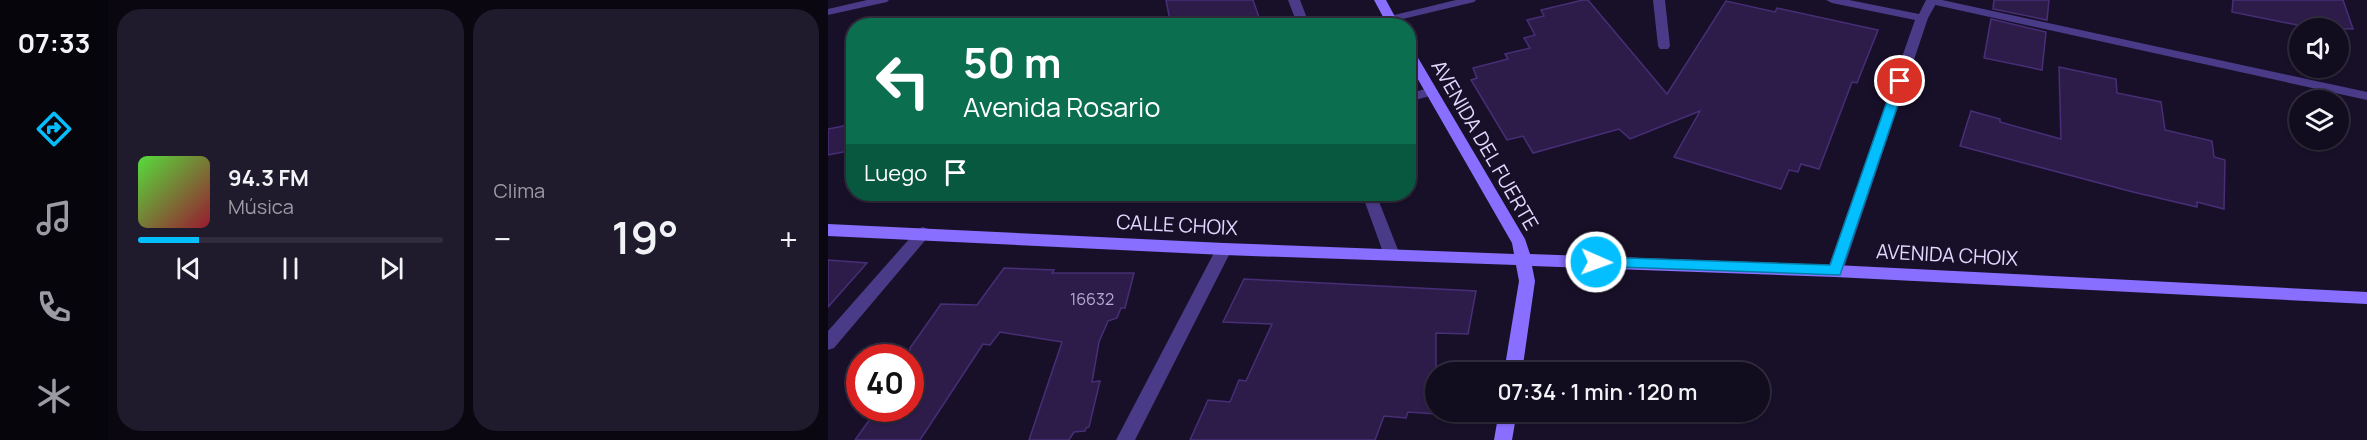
<!DOCTYPE html>
<html lang="es">
<meta charset="utf-8">
<style>
:root{--surface:#120c1f;--page:#1f1a2c;--text:#f1f3f6;--muted:#9c9ba4;--line:#312c3d;--accent:#04bfff}
body{margin:0;font-family:Manrope,sans-serif;background:var(--page);color:var(--text);height:100vh;display:flex;flex-direction:column;font-size:22px;white-space:nowrap}
*{box-sizing:border-box;margin:0}
p{font-size:20px;color:var(--muted)}
.icon{flex:none;width:33px;height:33px;fill:none;stroke:currentColor;stroke-width:2;stroke-linecap:round;stroke-linejoin:round}
.map{position:relative;flex:1;overflow:hidden}
.drawer{display:flex;flex-direction:column;gap:9px;padding:9px;background:#0a0711;width:720px}
.drawer>*{flex:none}
.banner{position:absolute;left:18px;top:18px;width:570px;height:183px;border-radius:24px;box-shadow:0 2px 4px #0004,0 0 0 2px var(--line);background:#0b6e4f;color:#fff;overflow:hidden}
.buttons{position:absolute;left:1461px;top:18px;display:grid;gap:12px}
.buttons a{display:grid;place-items:center;width:60px;height:60px;border-radius:50%;background:var(--surface);box-shadow:0 2px 4px #0004,0 0 0 2px var(--line);font-size:30px}
.speed{position:absolute;left:18px;top:344px;display:flex;gap:12px;font-size:30px;font-weight:700;text-align:center}
.speed>*{display:grid;place-content:center;width:78px;height:78px;border-radius:50%;background:var(--surface);box-shadow:0 2px 4px #0004,0 0 0 2px var(--line);line-height:1}
.speed .limit{border:9px solid #d22;background:#fff;color:#111}
.pin{position:absolute;display:grid;place-items:center;width:51px;height:51px;color:#fff;margin:-26px;border:3px solid #fff;border-radius:50%;box-shadow:0 2px 6px #0007}
.me{position:absolute;width:66px;margin:-33px;rotate:92deg;stroke-linejoin:round;filter:drop-shadow(0 0 4px #0008)}
.turn{display:flex;align-items:center;gap:21px;height:126px;padding:0 18px;font-size:27px}
.turn .icon{width:78px;height:78px;stroke-width:2.5}
.turn b{display:block;font-size:42px;line-height:51px}
.then{display:flex;align-items:center;height:57px;padding:0 18px;background:#0003;gap:12px;font-size:22px}
.big{font-size:45px;font-weight:600;line-height:1.1}
.drawer .widget{flex:1;display:flex;flex-direction:column;justify-content:center;gap:9px;min-width:0;padding:0 21px;border-radius:24px;background:var(--page)}
.song{display:flex;align-items:center;gap:18px}
.cover{width:72px;height:72px;border-radius:9px;background:linear-gradient(135deg,hsl(110 70% 55%),hsl(350 70% 35%))}
.played{height:6px;border-radius:3px;background:linear-gradient(90deg,var(--accent) 20%,var(--line) 20%)}
.keys{display:flex;justify-content:space-around;direction:ltr}
.heat{display:flex;justify-content:space-between;align-items:center;font-size:33px;direction:ltr}
.drawer .tiles{flex:1;display:grid;gap:9px;grid-template-columns:repeat(2,1fr)}
.trip{position:absolute;left:597px;top:362px;width:345px;height:60px;border-radius:30px;background:var(--surface);box-shadow:0 2px 4px #0004,0 0 0 2px var(--line);font-weight:600;line-height:60px;text-align:center}
main{display:flex;flex:1;min-height:0}
.dock{display:flex;flex-direction:column;width:108px;justify-content:space-around;align-items:center;background:#07050c;color:var(--muted)}
.dock .icon{width:42px;height:42px}
.dock .current{color:var(--accent)}
.dock b{font-size:27px;color:var(--text)}
.map>svg:first-child{display:block}
</style>
<main>
<nav class="dock">
<b>07:33</b>
<svg class="icon current" aria-label="directions" viewBox="0 0 24 24"><path d="M12 3l9 9-9 9-9-9zM9 14v-3h6M13 9l2 2-2 2"/></svg>
<svg class="icon" aria-label="music" viewBox="0 0 24 24"><path d="M9 18V5l10-2v13"/><circle cx="6" cy="18" r="3"/><circle cx="16" cy="16" r="3"/></svg>
<svg class="icon" aria-label="phone" viewBox="0 0 24 24"><path d="M5 4h4l2 5-3 2q2 4 5 5l2-3 5 2v4C11 20 4 13 5 4z"/></svg>
<svg class="icon" aria-label="climate" viewBox="0 0 24 24"><path d="M12 3v18M4 7l16 10M4 17L20 7"/></svg>
</nav>
<section class="drawer">
<div class="tiles">
<div class="widget">
<div class="song"><i class="cover"></i><div><b>94.3 FM</b><p>Música</p></div></div>
<div class="played"></div>
<div class="keys"><svg class="icon" aria-label="previous" viewBox="0 0 24 24"><path d="M18 5L8 12l10 7zM5 5v14"/></svg><svg class="icon" aria-label="pause" viewBox="0 0 24 24"><path d="M8 5v14M16 5v14"/></svg><svg class="icon" aria-label="next" viewBox="0 0 24 24"><path d="M6 5l10 7-10 7zM19 5v14"/></svg></div>
</div>
<div class="widget"><p>Clima</p>
<div class="heat"><a>−</a><b class="big">19°</b><a>+</a></div>
</div>
</div>
</section>
<div class="map">
<svg width="1539" height="440" viewBox="0 0 1539 440">
<rect width="100%" height="100%" fill="#181029"/>
<g fill="#2d1c4a" stroke="#472e76" stroke-width="1.5">
<path d="M338,0H425L434,26H343Z"/>
<path d="M755,0H760L839,94L898,1L947,12L949,8L1050,30L1029,83L1024,82L991,169L973,164L970,172L961,170L953,189L846,157L872,111L802,139L791,129L705,153L695,136L679,140L643,80L649,78L645,68L680,59L677,54L702,48L696,38L707,35L699,20L716,16L713,10Z"/>
<path d="M1166,0H1221L1219,20L1165,9Z"/>
<path d="M1405,0H1515L1525,29L1484,28L1404,12Z"/>
<path d="M1163,19L1218,32L1214,70L1156,58Z"/>
<path d="M1231,67L1288,79L1289,93L1333,102L1337,130L1384,141L1386,157L1397,160L1396,209L1369,202V207L1305,192L1132,146L1143,111L1172,119V122L1233,139Z"/>
<path d="M26,124V150L0,155V129Z"/>
<path d="M0,260L39,263L0,307Z"/>
<path d="M176,268L226,270L224,273H306L297,308H293L289,318L280,321L271,342L264,382L272,381L261,427L258,428L257,431L246,432L241,440H201L234,342L172,332L162,345L155,344L92,440H27L50,408H82V348L113,304L149,305Z"/>
<path d="M416,279L648,291L640,334L608,333V414L580,412L578,418L556,416L547,440H362L380,400L402,402L411,380L418,381L444,324L395,322Z"/>
</g>
<g fill="none" stroke-linecap="round" stroke-linejoin="round">
<g fill="#4a3b88" fill-rule="evenodd">
<path d="M460,0H472L482,26H470Z"/>
<path d="M825,0H837L842,46L840,49H832L830,46Z"/>
<path d="M1098,0H1114L1539,92V100L1103,4L1099,3Z"/>
<path d="M604,87L610,91L609,94L580,102V94Z"/>
<path d="M534,194H548L572,255L570,259H558L556,255Z"/>
</g>
<g fill="#4a3b88" fill-rule="evenodd">
<path d="M39,0H61L59,2L0,15V9Z"/>
<path d="M628,0H648L646,2L562,22L556,19L558,17Z"/>
<path d="M998,0H1021L1091,14L1098,0H1110L1100,18L1015,271L1013,275H1001L999,271L1087,20L1004,3Z"/>
<path d="M95,227L100,229L103,233L100,237L6,348L0,350V331L90,229Z"/>
<path d="M396,243L401,245L404,249L307,440H288L388,249L391,245Z"/>
</g>
<g fill="#896fff" fill-rule="evenodd">
<path d="M546,0H558L572,26H560Z"/>
<path d="M580,47L586,51L697,239L702,254L1007,265L1539,292V304L1007,277L704,266L707,281L694,372H676L691,281L688,265L396,255L0,236V224L396,243L686,254L684,243L580,62Z"/>
<path d="M671,411H689L684,440H666Z"/>
</g>
</g>
<path fill="#04bfff" stroke="#037ca6" stroke-width="1.5" d="M1072,78L1078,81L1012,275L763,266L761,262L763,259L768,257L1002,265L1066,81Z"/>
<g text-anchor="middle" stroke-width="6" stroke-linejoin="round" paint-order="stroke">
<g font-size="16" fill="#b6a9d2">
<text x="264" y="305">16632</text>
</g>
<g font-size="20" fill="#e3d8ff" stroke="#181029">
<text transform="translate(657 145) rotate(60)" y="7">AVENIDA DEL FUERTE</text>
<text transform="translate(349 225) rotate(3)" y="7">CALLE CHOIX</text>
<text transform="translate(1119 255) rotate(3)" y="7">AVENIDA CHOIX</text>
</g>
</g>
</svg>
<div class="buttons">
<a><svg class="icon" aria-label="sound" viewBox="0 0 24 24"><path d="M4 9h4l5-4v14l-5-4H4zM17 9q2 3 0 6"/></svg></a>
<a><svg class="icon" aria-label="layers" viewBox="0 0 24 24"><path d="M12 4l9 5-9 5-9-5zM3 14l9 5 9-5"/></svg></a>
</div>
<div class="speed"><div class="limit">40</div></div>
<div class="pin" style="left:1072px;top:81px;background:#d93025"><svg class="icon" aria-label="arrive" viewBox="0 0 24 24"><path d="M6 21V4h12l-3 4 3 4H6"/></svg></div>
<svg class="me" style="left:768px;top:262px" viewBox="-20 -20 40 40"><circle r="17" fill="#04bfff" stroke="#fff" stroke-width="3"/><path d="M0-11L8 9 0 5-8 9z" fill="#fff"/></svg>
<div class="trip">07:34 · 1 min · 120 m</div>
<div class="banner">
<div class="turn"><svg class="icon" aria-label="left" viewBox="0 0 24 24"><path d="M17 20v-9H6M10 6l-5 5 5 5"/></svg><div><b>50 m</b>Avenida Rosario</div></div>
<div class="then">Luego<svg class="icon" aria-label="arrive" viewBox="0 0 24 24"><path d="M6 21V4h12l-3 4 3 4H6"/></svg></div>
</div>
</div>
</main>
